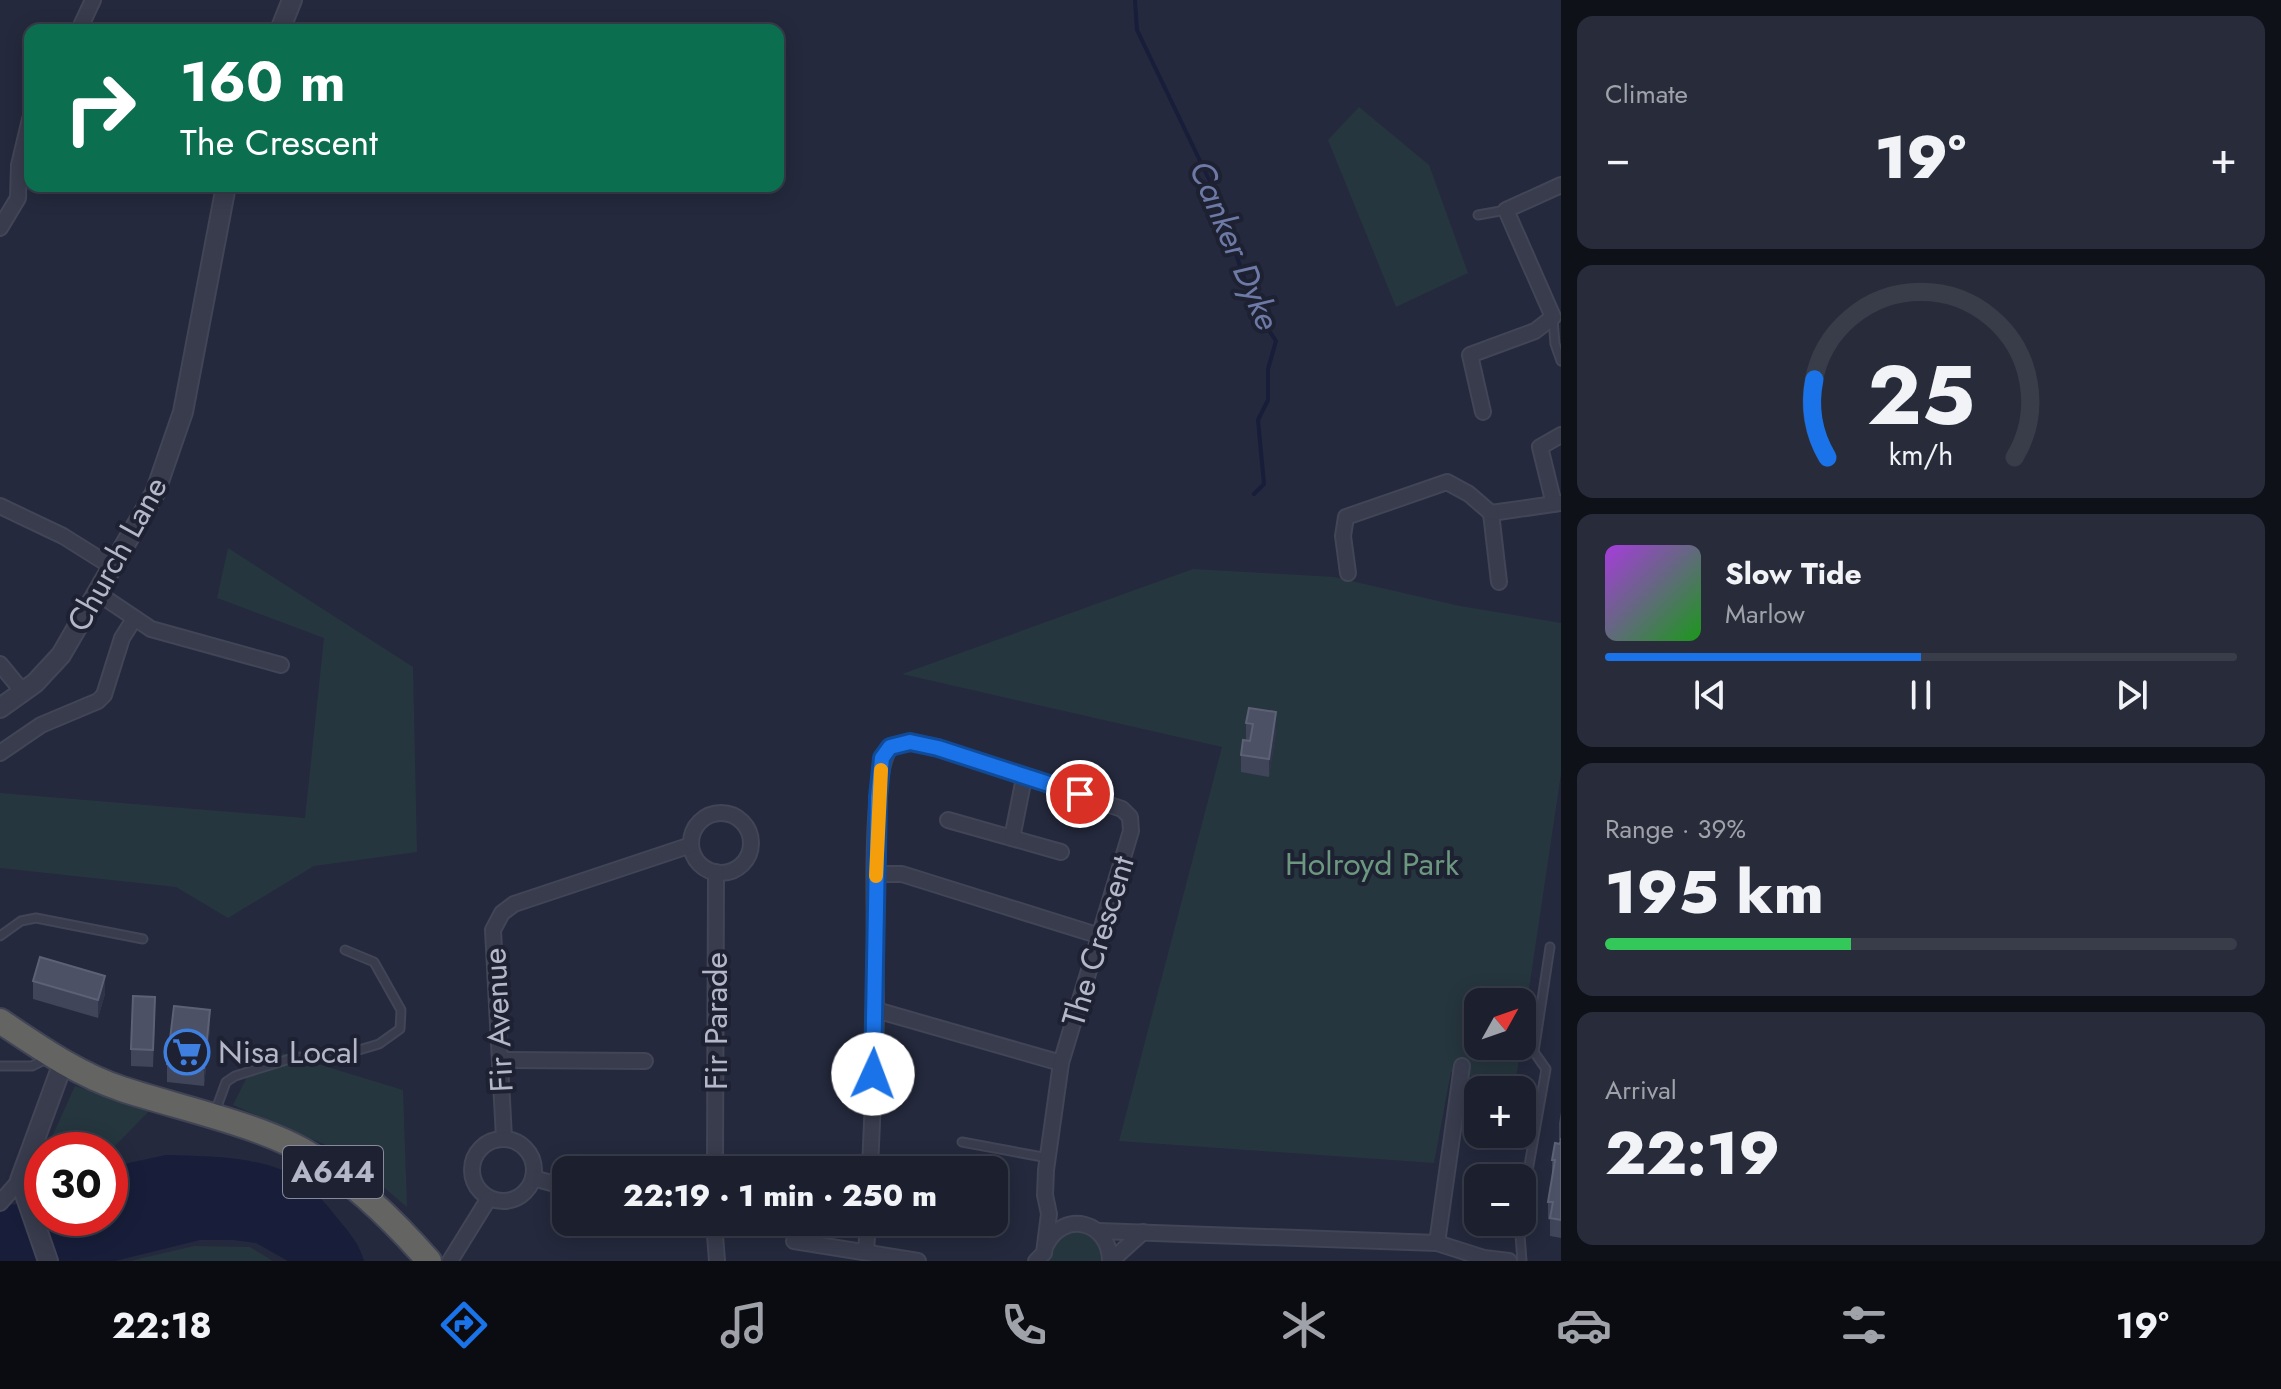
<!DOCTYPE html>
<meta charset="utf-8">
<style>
:root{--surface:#1b1f2e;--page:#282c3a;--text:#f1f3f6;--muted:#a0a2aa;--line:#393d4a;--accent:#1a73e8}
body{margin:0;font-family:Jost,sans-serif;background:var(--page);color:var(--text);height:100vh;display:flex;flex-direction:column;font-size:30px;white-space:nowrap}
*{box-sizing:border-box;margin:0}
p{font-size:26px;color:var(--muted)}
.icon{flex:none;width:44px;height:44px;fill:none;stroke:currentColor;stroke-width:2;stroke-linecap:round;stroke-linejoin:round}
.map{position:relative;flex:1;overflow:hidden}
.panel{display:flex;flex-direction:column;gap:16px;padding:16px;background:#0f1119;width:720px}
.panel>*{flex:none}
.hud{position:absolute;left:24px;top:24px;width:760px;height:168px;border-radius:16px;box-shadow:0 4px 20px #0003,0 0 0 2px var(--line);background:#0b6e4f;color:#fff;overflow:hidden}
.needle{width:52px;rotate:50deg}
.fabs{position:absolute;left:1464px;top:988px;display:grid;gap:16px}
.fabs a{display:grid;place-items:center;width:72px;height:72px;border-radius:16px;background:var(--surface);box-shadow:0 4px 20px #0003,0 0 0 2px var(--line);font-size:40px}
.speed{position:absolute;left:24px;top:1132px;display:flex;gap:16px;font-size:40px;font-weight:700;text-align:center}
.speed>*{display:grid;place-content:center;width:104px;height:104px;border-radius:50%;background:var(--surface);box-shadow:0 4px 20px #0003,0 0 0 2px var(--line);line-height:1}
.speed .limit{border:12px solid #d22;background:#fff;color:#111}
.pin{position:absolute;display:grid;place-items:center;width:68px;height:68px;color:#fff;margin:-34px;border:4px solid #fff;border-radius:50%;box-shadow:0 2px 8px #0007}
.me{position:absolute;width:88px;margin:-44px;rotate:2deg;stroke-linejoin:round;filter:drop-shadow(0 0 6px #0008)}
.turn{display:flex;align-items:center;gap:28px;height:168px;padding:0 24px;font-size:36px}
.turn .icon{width:104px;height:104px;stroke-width:2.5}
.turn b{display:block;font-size:56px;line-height:68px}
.big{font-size:60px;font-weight:800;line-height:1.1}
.panel .widget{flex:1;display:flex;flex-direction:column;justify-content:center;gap:12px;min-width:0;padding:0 28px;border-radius:16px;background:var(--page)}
.panel .dial{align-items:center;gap:0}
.dial svg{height:208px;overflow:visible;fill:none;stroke:var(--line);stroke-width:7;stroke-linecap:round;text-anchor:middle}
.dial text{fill:var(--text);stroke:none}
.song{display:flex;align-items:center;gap:24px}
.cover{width:96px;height:96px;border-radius:12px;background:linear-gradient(135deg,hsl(280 70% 55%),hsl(120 70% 35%))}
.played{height:8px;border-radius:4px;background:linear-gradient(90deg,var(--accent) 50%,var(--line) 50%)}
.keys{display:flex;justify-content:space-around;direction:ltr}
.heat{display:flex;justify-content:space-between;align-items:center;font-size:44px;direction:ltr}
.charge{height:12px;border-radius:6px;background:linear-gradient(90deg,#34c759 39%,var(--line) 0)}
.trip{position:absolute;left:552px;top:1156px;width:456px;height:80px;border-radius:16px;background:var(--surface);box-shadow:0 4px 20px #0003,0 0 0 2px var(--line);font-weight:800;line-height:80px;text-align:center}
.tab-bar{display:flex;height:128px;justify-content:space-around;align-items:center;background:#0b0c12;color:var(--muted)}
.tab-bar .icon{width:56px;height:56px}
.tab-bar .current{color:var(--accent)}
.tab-bar b{font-size:36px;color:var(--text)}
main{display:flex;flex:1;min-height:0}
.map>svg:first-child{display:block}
</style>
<main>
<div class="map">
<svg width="1561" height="1261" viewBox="0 0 1561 1261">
<rect width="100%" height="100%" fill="#24293d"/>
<g fill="#26363e">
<path d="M1359,107L1429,165L1468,273L1396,307L1328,140Z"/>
<path d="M228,548L413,667L417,852L314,866L228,918L176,887L0,868V793L305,818L324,638L217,598Z"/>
<path d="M1193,569L1334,577L1460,606L1561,623V774L1522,1036V1002H1478V1046H1521L1515,1084L1451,1072L1434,1163L1119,1141L1222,747L902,674Z"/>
<path d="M262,1047L403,1090L407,1207L342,1152L233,1105Z"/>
<path d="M75,1086L150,1110L110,1151L46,1150Z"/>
<path d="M1090,1225L1110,1261H1045L1052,1234Z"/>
<path d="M194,1246L250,1247L273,1261H130Z"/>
</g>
<path fill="#181e3a" d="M166,1155C204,1156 261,1156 294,1176C312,1186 326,1204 338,1219C349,1232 360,1245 364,1261H288L256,1243L234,1240H200L115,1261H0V1210L8,1205L42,1202V1218H110V1167Z"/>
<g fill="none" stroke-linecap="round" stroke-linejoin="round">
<path stroke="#181e3a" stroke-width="4" d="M1135,0L1137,30L1216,194L1254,308L1276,341L1268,369V400L1258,420L1264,484L1254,494"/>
<g stroke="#414556" stroke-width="11">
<g id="service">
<path d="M1478,215L1506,210"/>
<path d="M1553,319L1555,344L1561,361"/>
<path d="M0,936L21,921L36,918L143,939"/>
<path d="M0,1066H32L48,1058"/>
<path d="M215,1112L226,1082L235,1076L296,1057L332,1058L379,1044L400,1029L401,1010L374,962L345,950"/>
<path d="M962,1142L1048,1158"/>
<path d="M1522,1205L1546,1069L1534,1052L1550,947"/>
<path d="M1519,1222L1522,1261"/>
</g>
</g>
<g stroke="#414556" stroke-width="18">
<g id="minor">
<path d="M79,30L93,0"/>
<path d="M0,228L18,198L19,165L30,119"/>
<path d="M1483,412L1470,355L1535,331L1553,317L1506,210L1561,185"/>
<path d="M1554,504L1540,447L1561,435"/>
<path d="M0,506L63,536L114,568"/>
<path d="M1491,513L1561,503"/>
<path d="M1491,513L1499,582"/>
<path d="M1348,573L1343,536L1346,517L1447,482L1469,494L1491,513"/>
<path d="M99,594L151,629L281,665"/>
<path d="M0,664L23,692"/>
<path d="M0,753L41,725L98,701L104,695L122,638L134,619"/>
<circle cx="721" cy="843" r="30"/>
<path d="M948,820L1061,852"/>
<path d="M1012,838L1024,778"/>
<path d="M876,874H902L1100,936"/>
<path d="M876,1010L1061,1063"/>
<path d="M500,1060L645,1061"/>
<path d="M504,1138L493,930L502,913L514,904L691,845"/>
<circle cx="503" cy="1170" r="31"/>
<path d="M715,1170L716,872"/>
<path d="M870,1170C872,1117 875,1065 876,1012C877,958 866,784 890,747L910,742L938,748L1122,809L1130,817L1131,831L1061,1063L1046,1170L1045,1195L1049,1214L1044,1253L1036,1261"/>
<path d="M533,1178L566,1187"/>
<path d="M0,1203L20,1180"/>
<path d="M692,1222L714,1228"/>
<path d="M714,1222L717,1261"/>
<path d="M1099,1231L1437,1243L1484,1258L1509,1261"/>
<path d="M794,1241L918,1261"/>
<path d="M1437,1243L1462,1066"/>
<path d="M1046,1245C1064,1209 1110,1222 1110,1261"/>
<path d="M866,1252L868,1222"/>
<path d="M450,1261L489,1198"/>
<path d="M1111,1261L1143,1232"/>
</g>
</g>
<g stroke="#414556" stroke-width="22">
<g id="tertiary">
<path d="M280,30L292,0"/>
<path d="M0,708L35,683L61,655L155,493L183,412L226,186"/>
<path d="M48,1261L20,1180L63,1063"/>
</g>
</g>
<g stroke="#404455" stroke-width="28">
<path id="trunk" d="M0,1021C39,1047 77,1074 122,1089C176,1107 266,1126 312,1156C356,1184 395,1222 429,1261"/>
</g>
<use href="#service" stroke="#383c4d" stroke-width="7"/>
<use href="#minor" stroke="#383c4d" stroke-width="14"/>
<use href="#tertiary" stroke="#383c4d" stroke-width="18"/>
<use href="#trunk" stroke="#646462" stroke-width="24"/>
</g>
<g fill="#40455a">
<path d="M1249,708L1276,730L1269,777L1241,772V755L1246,740V723Z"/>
<path d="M33,981L105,994L98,1018L33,999Z"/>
<path d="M155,1014L153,1067L131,1066V1049Z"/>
<path d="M210,1028L204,1086L167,1082V1064Z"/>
<path d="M1561,1112V1238L1550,1236V1220L1548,1219V1202L1552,1177V1160L1560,1144L1561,1140H1559V1123Z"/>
</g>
<g fill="#2f344a">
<path d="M1276,712V730L1269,777V759Z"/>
<path d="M105,976V994L98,1018V1000Z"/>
<path d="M210,1010V1028L204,1086V1068Z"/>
</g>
<g fill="#4c5166" stroke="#5c6175" stroke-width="2">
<path d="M1249,708L1276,712L1269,759L1241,755L1243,740L1250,741L1253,724L1246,723Z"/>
<path d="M40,957L105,976L98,1000L33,981Z"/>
<path d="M133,996L155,997L153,1050L131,1049Z"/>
<path d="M174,1006L210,1010L204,1068L167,1064Z"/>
<path d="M1561,1138V1220L1550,1218L1553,1202H1548L1555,1160H1552L1555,1143L1560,1144Z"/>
</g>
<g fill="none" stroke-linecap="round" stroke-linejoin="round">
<g stroke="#114b97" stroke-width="20">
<path id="route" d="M873,1074L878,797L882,758L890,747L910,742L938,748L1080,794"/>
</g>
<use href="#route" stroke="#1a73e8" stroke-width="14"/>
<path stroke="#f59e0b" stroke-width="14" d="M876,876L881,770"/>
</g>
<defs>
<g id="supermarket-ring" transform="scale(2.3)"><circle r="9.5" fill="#1d2132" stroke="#3f7fe0" stroke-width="1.5"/><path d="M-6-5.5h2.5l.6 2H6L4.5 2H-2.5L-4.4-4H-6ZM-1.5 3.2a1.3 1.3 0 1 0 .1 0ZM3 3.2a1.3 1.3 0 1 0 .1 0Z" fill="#3f7fe0"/></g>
</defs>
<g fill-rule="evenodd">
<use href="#supermarket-ring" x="187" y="1052"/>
</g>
<g text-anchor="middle" stroke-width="8" stroke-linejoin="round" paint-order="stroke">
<rect fill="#1d2132" stroke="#878a9b" stroke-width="2" x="283" y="1146" width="100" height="52" rx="6"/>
<g font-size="30" font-weight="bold" fill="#b4b7c8">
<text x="333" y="1182">A644</text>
</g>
<g font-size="32" fill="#b4b7c8" stroke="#1d2132">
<text transform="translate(117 554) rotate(-61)" y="11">Church Lane</text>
<text transform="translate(1098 941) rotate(-73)" y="11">The Crescent</text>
<text transform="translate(498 1020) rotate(-93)" y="11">Fir Avenue</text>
<text transform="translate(716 1021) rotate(-90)" y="11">Fir Parade</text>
</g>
<g font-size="32" fill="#6c9880" stroke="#1d2132">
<text x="1372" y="875">Holroyd Park</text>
</g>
<g font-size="32" fill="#b4b7c8" stroke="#1d2132" text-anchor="start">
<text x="218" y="1063">Nisa Local</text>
</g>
<g font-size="34" font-style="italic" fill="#6e7aa6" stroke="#1d2132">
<text transform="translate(1235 245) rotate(67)" y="12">Canker Dyke</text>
</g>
</g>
</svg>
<div class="fabs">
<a><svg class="needle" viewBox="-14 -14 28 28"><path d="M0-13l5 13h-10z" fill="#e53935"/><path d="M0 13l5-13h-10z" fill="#a0a2aa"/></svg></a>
<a>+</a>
<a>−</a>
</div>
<div class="speed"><div class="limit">30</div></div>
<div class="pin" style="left:1080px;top:794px;background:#d93025"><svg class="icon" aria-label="arrive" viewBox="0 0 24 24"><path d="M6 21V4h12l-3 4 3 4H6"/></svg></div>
<svg class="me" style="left:873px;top:1074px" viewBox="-20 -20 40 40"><circle r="19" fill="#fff"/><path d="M0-13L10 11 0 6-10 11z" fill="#1a73e8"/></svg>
<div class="trip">22:19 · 1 min · 250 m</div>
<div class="hud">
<div class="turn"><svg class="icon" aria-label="right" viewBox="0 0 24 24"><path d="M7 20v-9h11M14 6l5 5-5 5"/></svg><div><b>160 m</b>The Crescent</div></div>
</div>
</div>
<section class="panel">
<div class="widget"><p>Climate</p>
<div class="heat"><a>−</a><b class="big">19°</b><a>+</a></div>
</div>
<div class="widget dial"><svg viewBox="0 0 100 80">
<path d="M14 69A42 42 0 1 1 86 69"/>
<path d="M14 69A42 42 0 0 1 9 39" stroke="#1a73e8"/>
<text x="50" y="56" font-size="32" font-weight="700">25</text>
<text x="50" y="72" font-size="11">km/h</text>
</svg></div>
<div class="widget">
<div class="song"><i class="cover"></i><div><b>Slow Tide</b><p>Marlow</p></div></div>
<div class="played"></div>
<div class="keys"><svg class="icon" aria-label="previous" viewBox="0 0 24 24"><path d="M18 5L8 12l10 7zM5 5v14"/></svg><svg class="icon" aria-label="pause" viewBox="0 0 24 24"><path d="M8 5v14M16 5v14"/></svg><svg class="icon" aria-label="next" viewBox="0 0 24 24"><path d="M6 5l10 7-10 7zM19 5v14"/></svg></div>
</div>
<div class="widget"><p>Range · 39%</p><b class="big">195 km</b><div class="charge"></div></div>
<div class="widget"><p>Arrival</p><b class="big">22:19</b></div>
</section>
</main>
<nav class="tab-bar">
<b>22:18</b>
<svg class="icon current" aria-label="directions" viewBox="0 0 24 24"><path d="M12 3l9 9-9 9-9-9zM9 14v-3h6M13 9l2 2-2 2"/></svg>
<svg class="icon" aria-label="music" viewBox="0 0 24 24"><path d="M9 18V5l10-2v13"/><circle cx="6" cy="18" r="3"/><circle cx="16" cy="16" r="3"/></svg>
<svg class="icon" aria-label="phone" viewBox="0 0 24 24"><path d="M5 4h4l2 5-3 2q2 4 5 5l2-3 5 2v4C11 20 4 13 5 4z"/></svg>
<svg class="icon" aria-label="climate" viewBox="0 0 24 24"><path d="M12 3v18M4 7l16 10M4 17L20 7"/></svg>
<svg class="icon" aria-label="car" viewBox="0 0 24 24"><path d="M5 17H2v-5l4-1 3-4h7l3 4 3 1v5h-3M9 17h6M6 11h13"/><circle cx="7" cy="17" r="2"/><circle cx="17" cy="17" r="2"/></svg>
<svg class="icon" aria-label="filters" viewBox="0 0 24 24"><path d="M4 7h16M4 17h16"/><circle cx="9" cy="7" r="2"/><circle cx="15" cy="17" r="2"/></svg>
<b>19°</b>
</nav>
